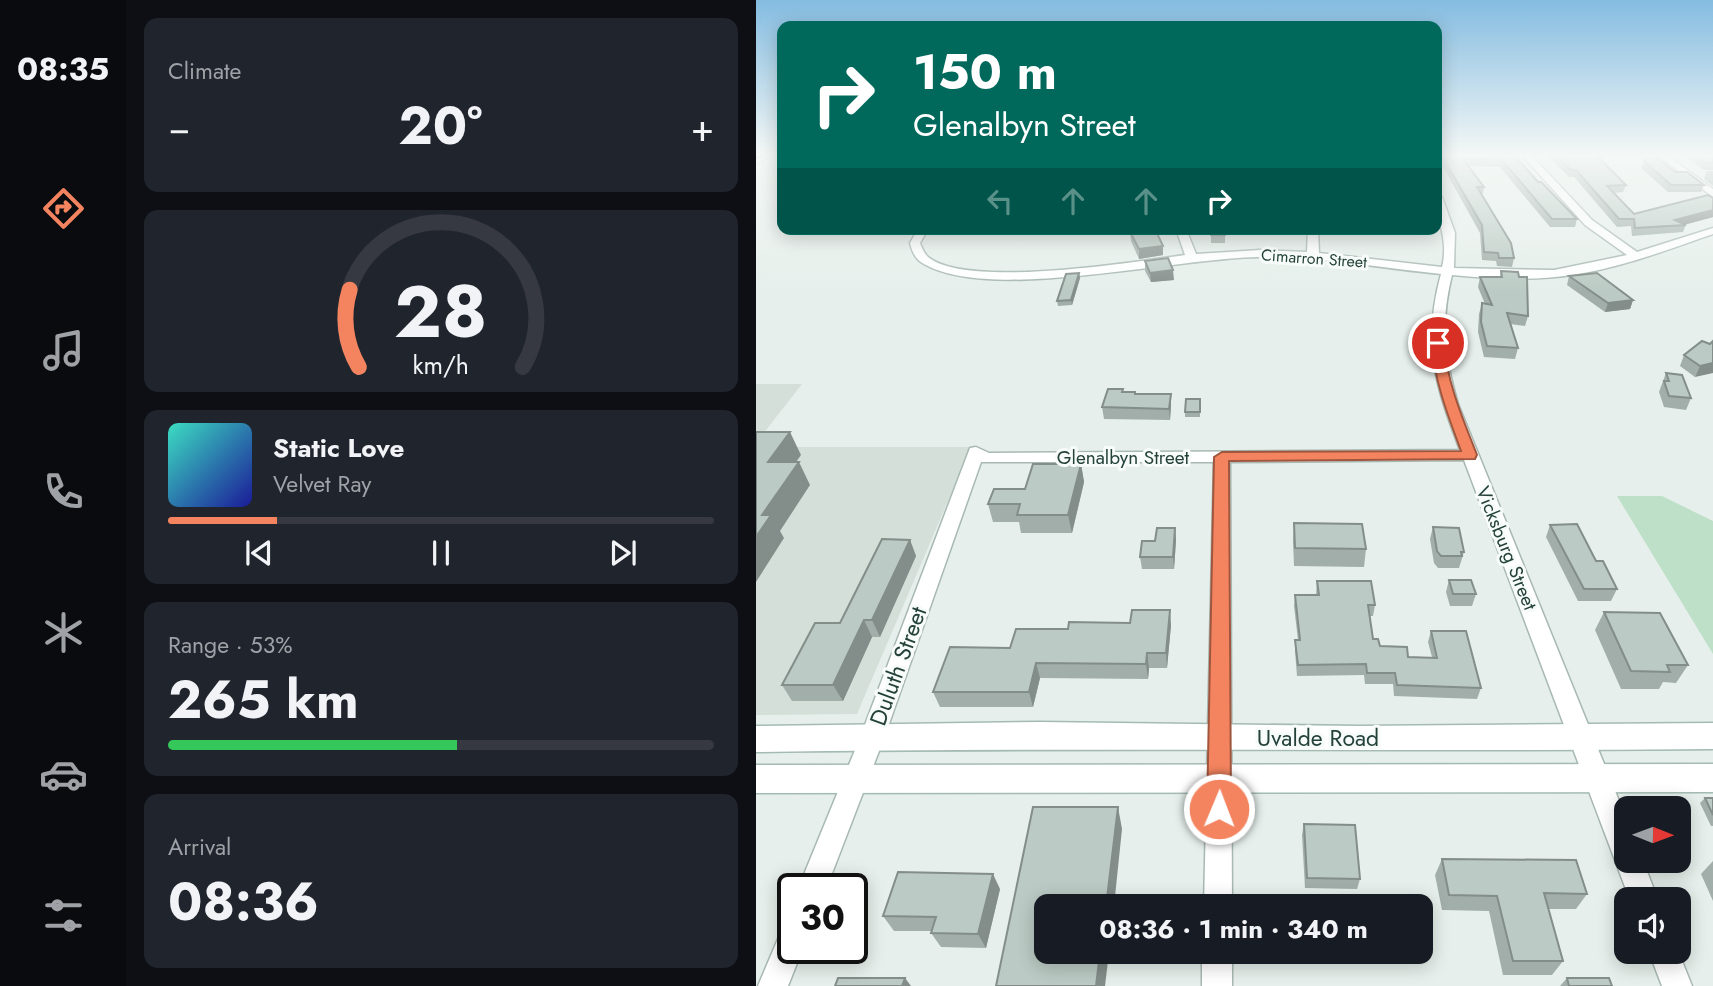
<!DOCTYPE html>
<meta charset="utf-8">
<style>
:root{--surface:#171b24;--page:#20242c;--text:#f1f3f6;--muted:#9ea1a6;--line:#363941;--accent:#f4845f}
body{margin:0;font-family:Jost,sans-serif;background:var(--page);color:var(--text);height:100vh;display:flex;flex-direction:column;font-size:26px;white-space:nowrap}
*{box-sizing:border-box;margin:0}
p{font-size:23px;color:var(--muted)}
.icon{flex:none;width:38px;height:38px;fill:none;stroke:currentColor;stroke-width:2;stroke-linecap:round;stroke-linejoin:round}
.map{position:relative;flex:1;overflow:hidden}
.panel{display:flex;flex-direction:column;gap:18px;padding:18px;background:#0d0f14;width:630px}
.panel>*{flex:none}
.guide{position:absolute;left:21px;top:21px;width:665px;height:214px;border-radius:14px;box-shadow:0 4px 18px #0003;background:#00695c;color:#fff;overflow:hidden}
.needle{width:46px;rotate:91deg}
.fabs{position:absolute;left:858px;top:796px;display:grid;gap:14px}
.fabs a{display:grid;place-items:center;width:77px;height:77px;border-radius:14px;background:var(--surface);box-shadow:0 4px 18px #0003;font-size:35px}
.speed{position:absolute;left:21px;top:873px;display:flex;gap:14px;font-size:35px;font-weight:700;text-align:center}
.speed>*{display:grid;place-content:center;width:91px;height:91px;border-radius:50%;background:var(--surface);box-shadow:0 4px 18px #0003;line-height:1}
.speed .limit{border:4px solid #111;border-radius:10px;background:#fff;color:#111}
.pin{position:absolute;display:grid;place-items:center;width:60px;height:60px;color:#fff;margin:-30px;border:4px solid #fff;border-radius:50%;box-shadow:0 2px 7px #0007}
.me{position:absolute;width:77px;margin:-38px;rotate:1deg;stroke-linejoin:round;filter:drop-shadow(0 0 5px #0008)}
.turn{display:flex;align-items:center;gap:24px;height:147px;padding:0 21px;font-size:32px}
.turn .icon{width:91px;height:91px;stroke-width:2.5}
.turn b{display:block;font-size:49px;line-height:60px}
.lanes{display:flex;align-items:center;height:66px;padding:0 21px;background:#0003;justify-content:center;gap:35px;direction:ltr}
.lanes .off{opacity:.35}
.big{font-size:52px;font-weight:700;line-height:1.1}
.panel .tile{flex:1;display:flex;flex-direction:column;justify-content:center;gap:10px;min-width:0;padding:0 24px;border-radius:14px;background:var(--page)}
.panel .dial{align-items:center;gap:0}
.dial svg{height:182px;overflow:visible;fill:none;stroke:var(--line);stroke-width:7;stroke-linecap:round;text-anchor:middle}
.dial text{fill:var(--text);stroke:none}
.song{display:flex;align-items:center;gap:21px}
.cover{width:84px;height:84px;border-radius:10px;background:linear-gradient(135deg,hsl(170 70% 55%),hsl(240 70% 35%))}
.played{height:7px;border-radius:4px;background:linear-gradient(90deg,var(--accent) 20%,var(--line) 20%)}
.keys{display:flex;justify-content:space-around;direction:ltr}
.heat{display:flex;justify-content:space-between;align-items:center;font-size:38px;direction:ltr}
.charge{height:10px;border-radius:5px;background:linear-gradient(90deg,#34c759 53%,var(--line) 0)}
.trip{position:absolute;left:278px;top:894px;width:399px;height:70px;border-radius:14px;background:var(--surface);box-shadow:0 4px 18px #0003;font-weight:700;line-height:70px;text-align:center}
main{display:flex;flex:1;min-height:0}
.menu{display:flex;flex-direction:column;width:126px;justify-content:space-around;align-items:center;background:#090b0e;color:var(--muted)}
.menu .icon{width:49px;height:49px}
.menu .current{color:var(--accent)}
.menu b{font-size:32px;color:var(--text)}
.map>svg:first-child{display:block}
</style>
<main>
<nav class="menu">
<b>08:35</b>
<svg class="icon current" aria-label="directions" viewBox="0 0 24 24"><path d="M12 3l9 9-9 9-9-9zM9 14v-3h6M13 9l2 2-2 2"/></svg>
<svg class="icon" aria-label="music" viewBox="0 0 24 24"><path d="M9 18V5l10-2v13"/><circle cx="6" cy="18" r="3"/><circle cx="16" cy="16" r="3"/></svg>
<svg class="icon" aria-label="phone" viewBox="0 0 24 24"><path d="M5 4h4l2 5-3 2q2 4 5 5l2-3 5 2v4C11 20 4 13 5 4z"/></svg>
<svg class="icon" aria-label="climate" viewBox="0 0 24 24"><path d="M12 3v18M4 7l16 10M4 17L20 7"/></svg>
<svg class="icon" aria-label="car" viewBox="0 0 24 24"><path d="M5 17H2v-5l4-1 3-4h7l3 4 3 1v5h-3M9 17h6M6 11h13"/><circle cx="7" cy="17" r="2"/><circle cx="17" cy="17" r="2"/></svg>
<svg class="icon" aria-label="filters" viewBox="0 0 24 24"><path d="M4 7h16M4 17h16"/><circle cx="9" cy="7" r="2"/><circle cx="15" cy="17" r="2"/></svg>
</nav>
<section class="panel">
<div class="tile"><p>Climate</p>
<div class="heat"><a>−</a><b class="big">20°</b><a>+</a></div>
</div>
<div class="tile dial"><svg viewBox="0 0 100 80">
<path d="M14 69A42 42 0 1 1 86 69"/>
<path d="M14 69A42 42 0 0 1 10 35" stroke="#f4845f"/>
<text x="50" y="56" font-size="32" font-weight="700">28</text>
<text x="50" y="72" font-size="11">km/h</text>
</svg></div>
<div class="tile">
<div class="song"><i class="cover"></i><div><b>Static Love</b><p>Velvet Ray</p></div></div>
<div class="played"></div>
<div class="keys"><svg class="icon" aria-label="previous" viewBox="0 0 24 24"><path d="M18 5L8 12l10 7zM5 5v14"/></svg><svg class="icon" aria-label="pause" viewBox="0 0 24 24"><path d="M8 5v14M16 5v14"/></svg><svg class="icon" aria-label="next" viewBox="0 0 24 24"><path d="M6 5l10 7-10 7zM19 5v14"/></svg></div>
</div>
<div class="tile"><p>Range · 53%</p><b class="big">265 km</b><div class="charge"></div></div>
<div class="tile"><p>Arrival</p><b class="big">08:36</b></div>
</section>
<div class="map">
<svg width="957" height="986" viewBox="0 0 957 986">
<rect width="100%" height="100%" fill="#e6efeb"/>
<g fill="#d4dfda">
<path d="M0,384H46L0,443Z"/>
<path d="M0,447H215L101,714L0,715Z"/>
</g>
<path fill="#bfe0c8" d="M861,496H906L957,521V654Z"/>
<g fill="none" stroke-linecap="round" stroke-linejoin="round">
<g stroke="#a8b8b2" stroke-width="3">
<g id="minor">
<path d="M765,154H774L836,220L881,252L957,228V234C911,250 864,268 816,275C776,281 736,279 696,275C684,324 688,356 702,404L870,818V861H887L902,900H874L708,460L474,462L476,906H448L458,462H225L128,738L70,889H42L104,738L214,448L220,447L233,453L704,450C679,384 666,344 685,274C625,268 565,257 505,257C423,257 235,303 168,264C160,260 156,252 154,243L162,229H172L164,243C166,248 168,253 172,257C211,289 377,262 429,255L420,229H430L440,254L504,250L551,252L552,229H562L563,253L686,267C693,239 680,220 681,194L686,197L699,233L698,268L798,270L871,255L829,225Z"/>
<path d="M900,154H909L957,189V197Z"/>
<path d="M37,922V948H47L32,986H2L27,927Z"/>
<path d="M922,951L936,986H906L893,952Z"/>
<rect x="446" y="952" width="30" height="34"/>
</g>
</g>
<g stroke="#a4bbb3" stroke-width="3">
<g id="secondary">
<path d="M5,154H17L0,164V157Z"/>
<path d="M284,722L604,726L957,723V749C638,752 319,747 0,752V726Z"/>
<path d="M957,764V792L0,793V765Z"/>
</g>
</g>
<g stroke="#c2cac8" stroke-width="3">
<path id="motorway" d="M0,154H10L0,160Z"/>
</g>
<use href="#minor" fill="#fff" fill-rule="evenodd"/>
<use href="#secondary" fill="#fff" fill-rule="evenodd"/>
<use href="#motorway" fill="#2f6f62" fill-rule="evenodd"/>
</g>
<g fill="#a1aea9">
<path d="M681,154H757L782,182L821,219L819,227H794L744,167L712,166L728,187L727,194H725L758,258L756,267L741,266L740,261L726,260L724,233L689,170L681,159Z"/>
<path d="M790,154H891L890,157H843L870,185L867,192L857,193L878,214L957,198V217L930,224L927,232L876,236L875,226L861,227L818,177H813Z"/>
<path d="M926,154H957V170H948Z"/>
<path d="M888,161L919,172L948,185L945,192H912L885,168Z"/>
<path d="M951,171H957V186L948,179Z"/>
<path d="M451,229H469V243H455V230Z"/>
<path d="M379,231L407,246V255L383,259L375,241L374,232Z"/>
<path d="M389,261L418,280L395,282L389,271Z"/>
<path d="M745,271L772,316L769,326L754,324L762,348L759,359L728,357L722,332L723,314L726,303L729,304L722,287L724,277H744Z"/>
<path d="M323,273L324,278L316,305L302,306L301,301Z"/>
<path d="M813,276L877,300L874,309L849,312L811,285Z"/>
<path d="M957,341L939,377L924,366L928,355L954,344Z"/>
<path d="M910,373L935,398L930,410L908,407L903,392Z"/>
<path d="M367,389V392L379,394H415V405L414,420L348,419L346,407Z"/>
<path d="M444,399V417H429V412Z"/>
<path d="M325,464L328,482L316,533H265L263,522H237L232,504Z"/>
<path d="M538,523L610,549L608,567L538,566L537,541Z"/>
<path d="M794,525L861,589L855,601H822L790,537Z"/>
<path d="M677,527L708,552L703,568H682L678,563L674,539Z"/>
<path d="M419,528L420,540L418,569H386L384,557L399,541Z"/>
<path d="M154,540L160,556L124,637H116L87,701H36L26,685L84,623Z"/>
<path d="M693,580L720,594L716,606H694L690,592Z"/>
<path d="M561,581L619,605L617,616H614L617,639L624,646L652,657H676L672,642L675,631L725,688L721,699L638,696L637,684H609L608,675L541,676L539,651V640H542L538,606L539,595H560Z"/>
<path d="M848,612L932,665L920,683L907,682L903,689H865L839,630Z"/>
<path d="M415,625L411,668H393L392,679L284,678L277,707H184L177,692L254,648L312,629Z"/>
<path d="M949,798H957V826H955L944,803Z"/>
<path d="M548,824L604,879L601,889L549,888L546,835Z"/>
<path d="M686,859L831,894L820,909H792L807,961L796,975H747L733,911L686,910L679,875Z"/>
<path d="M957,861V901L945,874Z"/>
<path d="M244,889L230,948L185,947L175,933L176,931H138L127,916Z"/>
<path d="M811,978L856,986H804Z"/>
</g>
<g fill="#838d89">
<path d="M957,210V217L928,225L919,220Z"/>
<path d="M407,246V255L383,259V249Z"/>
<path d="M417,270L418,280L395,282L394,273Z"/>
<path d="M323,273L324,278L316,305L315,300Z"/>
<path d="M877,300L874,309L849,312L852,303Z"/>
<path d="M957,363V373L939,377L944,366Z"/>
<path d="M415,394V405L414,420L413,409Z"/>
<path d="M34,432L45,455L24,485L12,462Z"/>
<path d="M43,462L54,485L24,531L28,538L0,582V537L6,515Z"/>
<path d="M325,464L328,482L316,533L312,515Z"/>
<path d="M419,528L420,540L418,569L417,557Z"/>
<path d="M154,540L160,556L124,637L116,620Z"/>
<path d="M414,610L415,625L411,668L410,653Z"/>
<path d="M108,620L116,637L87,701L77,685Z"/>
<path d="M391,653L393,668L392,679L390,664Z"/>
<path d="M280,663L284,678L277,707L273,692Z"/>
<path d="M362,807L366,829L358,906H350Z"/>
<path d="M237,874L244,889L230,948L222,934Z"/>
<path d="M344,952H353L349,986H340Z"/>
<path d="M149,978L155,986H146Z"/>
</g>
<g fill="#bbcac4" stroke="#838d89" stroke-width="2">
<path d="M683,154H757L782,182H785L821,219H796L746,160L707,159L728,187H721L755,243L758,258H743L742,253L728,252L726,225L690,163Z"/>
<path d="M798,154H839L870,185L851,186L878,214L952,195L957,198V210L919,220L930,225L879,228L878,219H863L820,170H815Z"/>
<path d="M894,154H895L919,172H931L948,185H915L888,161Z"/>
<path d="M937,154H957V163H950Z"/>
<path d="M379,229H399L407,246L383,249L374,232L379,231Z"/>
<rect x="455" y="229" width="14" height="6"/>
<path d="M412,258L417,270L394,273L389,261Z"/>
<path d="M745,271L762,272L763,277H771L772,316L751,313L762,348L731,346L725,322L726,303L736,305L724,277H746Z"/>
<path d="M323,273L315,300L301,301L310,274Z"/>
<path d="M841,273L877,300L852,303L813,276Z"/>
<path d="M946,341L954,344L957,341V363L944,366L928,355Z"/>
<path d="M910,373L926,375L935,398L913,396L908,381H913Z"/>
<path d="M352,389H367L366,392H379V394H415L413,409L346,407Z"/>
<path d="M430,399H444V412H429Z"/>
<path d="M0,432H34L12,462H43L6,515H15L0,537Z"/>
<path d="M277,464H325L312,515H261L264,504H232L238,489H269Z"/>
<path d="M538,523L606,524L610,549L539,548Z"/>
<path d="M821,524L840,561H847L861,589H828L794,525Z"/>
<path d="M677,527L703,528L708,552H705L706,556H685L681,551Z"/>
<path d="M401,528H419L417,557H384L386,541H399Z"/>
<path d="M126,539L154,540L116,620H108L77,685H26L59,623H84Z"/>
<path d="M693,580H715L720,594H697Z"/>
<path d="M561,581H615L619,605H612L617,639H622L624,646L651,647L652,657L681,658L675,631H710L725,688L641,685L639,673H611L610,664L542,665L539,640H544L539,595H563Z"/>
<path d="M376,610H414L410,653H391L390,664L280,663L273,692H177L194,647L254,648L260,629H312L313,622L374,623Z"/>
<path d="M848,612L904,613L932,665H911L914,672L875,671Z"/>
<path d="M949,798H957V815Z"/>
<path d="M277,807H362L350,906H290V952H344L340,986H240Z"/>
<path d="M548,824L599,825L604,879L551,878Z"/>
<path d="M686,859L820,860L831,894L788,893L807,961H757L741,896L693,895Z"/>
<path d="M142,872L237,874L222,934L175,933L180,917L127,916Z"/>
<path d="M82,978H149L146,986H79Z"/>
<path d="M811,978H853L856,986H813Z"/>
</g>
<linearGradient id="sky" x2="0" y2="1"><stop stop-color="#84bce0"/><stop offset="0.53" stop-color="#f4f8f6"/><stop offset="1" stop-color="#f4f8f6" stop-opacity="0"/></linearGradient>
<rect width="957" height="292" fill="url(#sky)"/>
<path fill="#f4845f" stroke="#9f563e" stroke-width="2" d="M682,339L688,343C691,383 707,419 721,455L719,459L473,461L475,809L471,817L463,821L455,817L451,809L458,457L466,452L705,451C692,416 678,381 676,343Z"/>
<g text-anchor="middle" stroke-width="6" stroke-linejoin="round" paint-order="stroke">
<g font-size="16" fill="#24423a" stroke="#f7fbf9">
<text transform="translate(558 258) rotate(4)" y="6">Cimarron Street</text>
</g>
<g font-size="19" fill="#24423a" stroke="#f7fbf9">
<text x="367" y="464">Glenalbyn Street</text>
<text transform="translate(751 548) rotate(68)" y="7">Vicksburg Street</text>
</g>
<g font-size="23" fill="#24423a" stroke="#f7fbf9">
<text transform="translate(142 666) rotate(-70)" y="8">Duluth Street</text>
<text x="562" y="746">Uvalde Road</text>
</g>
</g>
</svg>
<div class="fabs">
<a><svg class="needle" viewBox="-14 -14 28 28"><path d="M0-13l5 13h-10z" fill="#e53935"/><path d="M0 13l5-13h-10z" fill="#9ea1a6"/></svg></a>
<a><svg class="icon" aria-label="sound" viewBox="0 0 24 24"><path d="M4 9h4l5-4v14l-5-4H4zM17 9q2 3 0 6"/></svg></a>
</div>
<div class="speed"><div class="limit">30</div></div>
<div class="pin" style="left:682px;top:343px;background:#d93025"><svg class="icon" aria-label="arrive" viewBox="0 0 24 24"><path d="M6 21V4h12l-3 4 3 4H6"/></svg></div>
<svg class="me" style="left:463px;top:809px" viewBox="-20 -20 40 40"><circle r="17" fill="#f4845f" stroke="#fff" stroke-width="3"/><path d="M0-11L8 9 0 5-8 9z" fill="#fff"/></svg>
<div class="trip">08:36 · 1 min · 340 m</div>
<div class="guide">
<div class="turn"><svg class="icon" aria-label="right" viewBox="0 0 24 24"><path d="M7 20v-9h11M14 6l5 5-5 5"/></svg><div><b>150 m</b>Glenalbyn Street</div></div>
<div class="lanes"><svg class="icon off" aria-label="left" viewBox="0 0 24 24"><path d="M17 20v-9H6M10 6l-5 5 5 5"/></svg><svg class="icon off" aria-label="ahead" viewBox="0 0 24 24"><path d="M12 20V5M6 11l6-6 6 6"/></svg><svg class="icon off" aria-label="ahead" viewBox="0 0 24 24"><path d="M12 20V5M6 11l6-6 6 6"/></svg><svg class="icon" aria-label="right" viewBox="0 0 24 24"><path d="M7 20v-9h11M14 6l5 5-5 5"/></svg></div>
</div>
</div>
</main>
